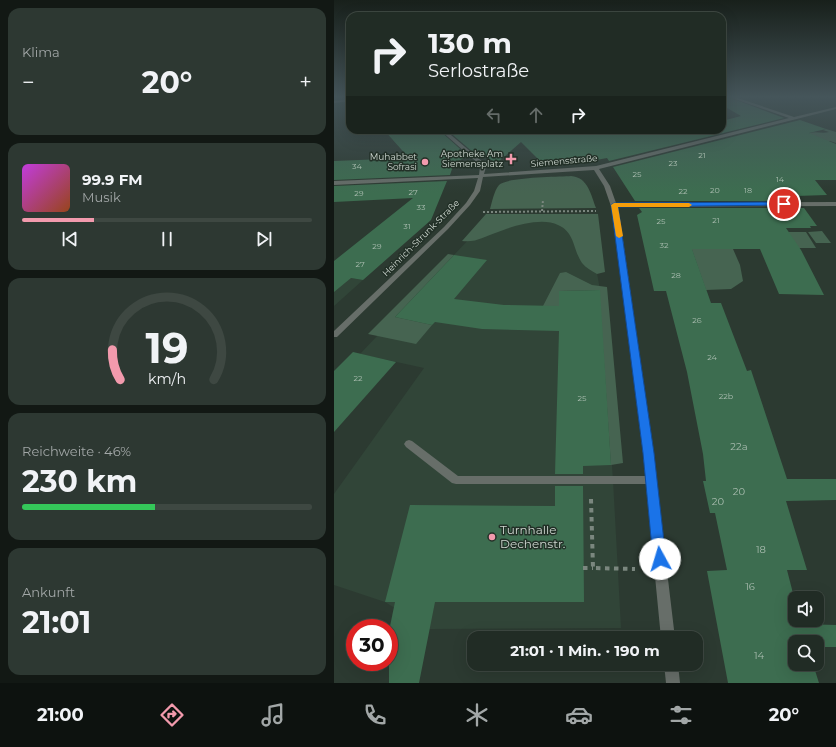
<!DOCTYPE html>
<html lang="de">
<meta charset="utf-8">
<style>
:root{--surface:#212c25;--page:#2d3832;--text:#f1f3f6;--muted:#a2a7a7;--line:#3e4842;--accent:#f29aad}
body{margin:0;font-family:Montserrat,sans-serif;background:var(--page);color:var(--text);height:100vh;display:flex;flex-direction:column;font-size:15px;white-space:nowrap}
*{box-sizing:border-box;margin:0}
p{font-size:13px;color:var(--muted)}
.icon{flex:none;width:22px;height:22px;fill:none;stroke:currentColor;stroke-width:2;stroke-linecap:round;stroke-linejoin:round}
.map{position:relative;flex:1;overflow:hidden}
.side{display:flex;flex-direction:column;gap:8px;padding:8px;background:#121814;width:334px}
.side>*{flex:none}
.banner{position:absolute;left:12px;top:12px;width:380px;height:122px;border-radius:12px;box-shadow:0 4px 16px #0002,0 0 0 1px var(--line);background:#212c25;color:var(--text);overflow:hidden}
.controls{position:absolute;left:454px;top:591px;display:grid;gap:8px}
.controls a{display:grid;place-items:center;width:36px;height:36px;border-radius:8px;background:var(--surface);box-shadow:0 4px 16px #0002,0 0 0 1px var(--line);font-size:20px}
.speed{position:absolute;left:12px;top:619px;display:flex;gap:8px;font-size:20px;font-weight:700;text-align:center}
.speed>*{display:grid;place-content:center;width:52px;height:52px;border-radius:50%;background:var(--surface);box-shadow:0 4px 16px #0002,0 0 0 1px var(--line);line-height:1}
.speed .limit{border:6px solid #d22;background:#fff;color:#111}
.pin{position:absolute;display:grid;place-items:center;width:34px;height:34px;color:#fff;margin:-17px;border:2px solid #fff;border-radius:50%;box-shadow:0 1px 4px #0007}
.me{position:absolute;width:44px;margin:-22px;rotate:354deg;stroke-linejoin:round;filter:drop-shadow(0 0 3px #0008)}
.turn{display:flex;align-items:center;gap:14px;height:84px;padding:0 16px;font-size:18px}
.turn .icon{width:52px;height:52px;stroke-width:2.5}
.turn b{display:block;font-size:28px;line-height:34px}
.lanes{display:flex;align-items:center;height:38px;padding:0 16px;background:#0003;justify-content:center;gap:20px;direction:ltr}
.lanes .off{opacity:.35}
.big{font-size:30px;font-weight:700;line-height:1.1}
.side .tile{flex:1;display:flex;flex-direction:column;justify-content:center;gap:6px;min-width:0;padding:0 14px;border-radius:12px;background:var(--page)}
.side .dial{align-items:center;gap:0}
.dial svg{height:104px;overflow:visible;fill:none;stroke:var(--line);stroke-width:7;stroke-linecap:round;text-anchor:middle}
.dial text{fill:var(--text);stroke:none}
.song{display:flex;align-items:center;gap:12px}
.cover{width:48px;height:48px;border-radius:6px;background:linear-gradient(135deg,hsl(290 70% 55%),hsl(20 70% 35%))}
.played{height:4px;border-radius:2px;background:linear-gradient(90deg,var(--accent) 25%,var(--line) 25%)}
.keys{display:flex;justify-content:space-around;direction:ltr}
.heat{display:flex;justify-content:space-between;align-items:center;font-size:22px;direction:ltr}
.charge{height:6px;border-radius:3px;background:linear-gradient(90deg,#34c759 46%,var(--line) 0)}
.trip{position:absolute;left:133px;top:631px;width:236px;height:40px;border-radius:12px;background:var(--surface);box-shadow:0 4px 16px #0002,0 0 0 1px var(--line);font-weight:700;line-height:40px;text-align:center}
.menu{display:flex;height:64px;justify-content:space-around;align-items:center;background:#0d120f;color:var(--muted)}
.menu .icon{width:28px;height:28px}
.menu .selected{color:var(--accent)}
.menu b{font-size:18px;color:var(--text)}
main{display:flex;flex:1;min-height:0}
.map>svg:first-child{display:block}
</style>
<main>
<section class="side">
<div class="tile"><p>Klima</p>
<div class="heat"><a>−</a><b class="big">20°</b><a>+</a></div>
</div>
<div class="tile">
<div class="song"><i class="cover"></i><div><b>99.9 FM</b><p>Musik</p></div></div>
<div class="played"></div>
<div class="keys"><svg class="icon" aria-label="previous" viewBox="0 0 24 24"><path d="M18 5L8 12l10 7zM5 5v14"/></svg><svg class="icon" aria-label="pause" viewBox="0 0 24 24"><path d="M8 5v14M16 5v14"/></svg><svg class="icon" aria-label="next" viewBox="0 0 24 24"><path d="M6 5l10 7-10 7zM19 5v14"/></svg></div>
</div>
<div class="tile dial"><svg viewBox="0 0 100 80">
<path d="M14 69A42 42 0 1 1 86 69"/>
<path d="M14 69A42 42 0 0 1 8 46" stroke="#f29aad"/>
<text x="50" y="56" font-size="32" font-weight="700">19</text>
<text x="50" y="72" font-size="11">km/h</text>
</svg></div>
<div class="tile"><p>Reichweite · 46%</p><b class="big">230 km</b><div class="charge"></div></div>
<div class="tile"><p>Ankunft</p><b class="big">21:01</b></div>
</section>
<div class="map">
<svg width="502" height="683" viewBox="0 0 502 683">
<rect width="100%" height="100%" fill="#2c3a31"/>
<g fill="#314538">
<path d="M262,216L263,273L266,290L279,480L287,628L95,629L51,602L0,585V494L90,368L26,354L156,217Z"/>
<path d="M0,275L29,280L0,306Z"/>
</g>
<g fill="#466451">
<path d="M492,129L502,132V143L496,141L487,144L475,133C483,131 488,134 495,132L489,130Z"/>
<path d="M237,176C254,177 257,195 262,208L156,209C158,202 160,191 165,185C172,177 224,177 237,176Z"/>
<path d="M152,214H264L271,272L263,274C258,271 252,268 248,263C239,250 241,232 224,225C208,217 179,226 164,232C151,236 142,243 128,241Z"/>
<path d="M488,231L497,243H482L474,232Z"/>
<path d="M454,232H472L482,248H464Z"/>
<path d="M357,247L399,249L406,265L409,281L397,289L372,290Z"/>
<path d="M114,254L120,255L61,317L98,325L82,344L34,334Z"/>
<path d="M232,272L258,285L273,287L289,463L277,465L265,290L225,291V306H209L226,273Z"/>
</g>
<g fill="#3d6d50">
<path d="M388,97H394L450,118L275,161L273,158L257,161L206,164L207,162L187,142L162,164L145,150L140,153L113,130H388V121L407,116L388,105Z"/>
<path d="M466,120L492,129L475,133L502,144V180H481L493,195L462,196L465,201H301L279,167Z"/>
<path d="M50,130H105L134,156L120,163L116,175L0,180V161L75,158Z"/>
<path d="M113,181L97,220L29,280L17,278L0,292V261L79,198L0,202V186Z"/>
<path d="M305,208H470L483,226H476L477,228H452L467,250L490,295L445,294L426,249H358L377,303H387L413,371L417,370L453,479H502V500L452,501L473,570H453L461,601V620H466L467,624L502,625V647H483V642H461V664H479L485,683H394L373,571L393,570L381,513H376L369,481H372L369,454L353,372L332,291H320L303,215L308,212Z"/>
<path d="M120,255L153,260L120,299L170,305L225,306V291L266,290L277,465L249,466V474H221L225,331L148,329L101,322L98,325L61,317Z"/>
<path d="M19,352L62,362L0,432V371Z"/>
<path d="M221,486H249L250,602H101L85,683H55V631L61,602H51L76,505L221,506Z"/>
</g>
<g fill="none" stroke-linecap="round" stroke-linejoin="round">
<g stroke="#7b877f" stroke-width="2" stroke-dasharray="2 2" stroke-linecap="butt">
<path d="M208,211L209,200"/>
<path d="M149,212L262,211"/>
</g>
<g stroke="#7b877f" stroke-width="4" stroke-dasharray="4.5 4.5" stroke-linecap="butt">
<path d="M257,499L259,568L301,569"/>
<path d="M249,568H259"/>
</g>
<path fill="#676e69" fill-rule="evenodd" d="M75,440L78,441L124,476H317L321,477L322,480L321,483L317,484H122L118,483L72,447L70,444L72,441Z"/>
<g fill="#676e69" fill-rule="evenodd">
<path d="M395,97H401L460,117L502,107V109L265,169L276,186L282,203L502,202V206L283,207L285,212L319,453L341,638H327L309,453L279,212L270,186L260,170L149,177L146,191L136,205L114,229L3,337H0V331L110,227L132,203L140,191L144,178L0,185V181L145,175L146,167V165L106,130H111L150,163L152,167L150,174L262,166L455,118Z"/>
<path d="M16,99V101L0,103V101Z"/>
<path d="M330,664H344L346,683H332Z"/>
</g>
</g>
<linearGradient id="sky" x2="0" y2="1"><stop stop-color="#18201b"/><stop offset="0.5" stop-color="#45555a"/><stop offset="1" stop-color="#45555a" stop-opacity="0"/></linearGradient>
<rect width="502" height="193" fill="url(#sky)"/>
<path fill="#1a73e8" stroke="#114b97" d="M450,202L453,204L452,205L284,207L320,453L332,559L331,563L326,565L321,563L319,559L309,453L277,205L280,203Z"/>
<path fill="#f59e0b" d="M280,203H355L358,205L355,207H284L289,236L285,238L282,236L277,205Z"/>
<g fill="#f29aad" stroke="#223027" stroke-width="1.5">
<path d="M175 153h4v4h4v4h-4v4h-4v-4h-4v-4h4z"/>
<circle cx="91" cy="162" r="4"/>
<circle cx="158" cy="537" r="4"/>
</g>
<g text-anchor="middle" stroke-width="3" stroke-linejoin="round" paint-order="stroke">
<g font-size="8" fill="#a9bcaf">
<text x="368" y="158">21</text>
<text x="339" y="166">23</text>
<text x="23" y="169">34</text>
<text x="303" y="177">25</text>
<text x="446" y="182">14</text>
<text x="381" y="193">20</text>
<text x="414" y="193">18</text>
<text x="349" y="194">22</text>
<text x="79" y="195">27</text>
<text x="25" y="196">29</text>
<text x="87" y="210">33</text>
<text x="382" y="223">21</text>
<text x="327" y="224">25</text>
<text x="73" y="229">31</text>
<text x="330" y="248">32</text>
<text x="43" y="249">29</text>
<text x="26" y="267">27</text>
<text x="342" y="278">28</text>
<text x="363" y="323">26</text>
<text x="378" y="360">24</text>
<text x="24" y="381">22</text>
<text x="392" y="399">22b</text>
<text x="248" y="401">25</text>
</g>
<g font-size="9" fill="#cdd6cf" stroke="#223027" text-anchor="end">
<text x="169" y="157">Apotheke Am<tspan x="169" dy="10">Siemensplatz</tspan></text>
<text x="83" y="160">Muhabbet<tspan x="83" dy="10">Sofrasi</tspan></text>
</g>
<g font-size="9" fill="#cdd6cf" stroke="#223027">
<text transform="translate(230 161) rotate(-5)" y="3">Siemensstraße</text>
<text transform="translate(87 238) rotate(-45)" y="3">Heinrich-Strunk-Straße</text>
</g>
<g font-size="10" fill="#a9bcaf">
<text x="405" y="450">22a</text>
<text x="405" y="495">20</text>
<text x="384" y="505">20</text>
<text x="427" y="553">18</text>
<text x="416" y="590">16</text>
<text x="425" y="659">14</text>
</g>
<g font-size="12" fill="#cdd6cf" stroke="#223027" text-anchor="start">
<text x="166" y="534">Turnhalle<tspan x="166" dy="14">Dechenstr.</tspan></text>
</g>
</g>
</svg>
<div class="controls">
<a><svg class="icon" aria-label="sound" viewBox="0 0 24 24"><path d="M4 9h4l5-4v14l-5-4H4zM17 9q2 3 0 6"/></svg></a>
<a><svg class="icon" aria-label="search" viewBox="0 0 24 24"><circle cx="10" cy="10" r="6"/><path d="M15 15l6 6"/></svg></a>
</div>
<div class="speed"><div class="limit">30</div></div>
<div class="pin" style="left:450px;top:204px;background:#d93025"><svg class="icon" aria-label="arrive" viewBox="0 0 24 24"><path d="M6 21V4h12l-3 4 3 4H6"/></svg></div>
<svg class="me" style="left:326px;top:559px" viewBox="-20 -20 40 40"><circle r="19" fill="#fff"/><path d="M0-13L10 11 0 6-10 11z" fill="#1a73e8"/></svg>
<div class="trip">21:01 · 1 Min. · 190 m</div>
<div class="banner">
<div class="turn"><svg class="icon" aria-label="right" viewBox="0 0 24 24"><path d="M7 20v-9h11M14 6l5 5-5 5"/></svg><div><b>130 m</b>Serlostraße</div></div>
<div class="lanes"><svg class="icon off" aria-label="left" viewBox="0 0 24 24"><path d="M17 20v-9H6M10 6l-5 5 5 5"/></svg><svg class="icon off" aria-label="ahead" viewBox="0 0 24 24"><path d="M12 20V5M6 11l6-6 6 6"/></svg><svg class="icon" aria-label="right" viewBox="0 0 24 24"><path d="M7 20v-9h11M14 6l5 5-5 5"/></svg></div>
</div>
</div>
</main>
<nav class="menu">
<b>21:00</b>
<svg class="icon selected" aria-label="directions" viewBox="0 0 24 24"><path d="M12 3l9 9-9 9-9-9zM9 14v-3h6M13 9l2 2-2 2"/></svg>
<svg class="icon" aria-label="music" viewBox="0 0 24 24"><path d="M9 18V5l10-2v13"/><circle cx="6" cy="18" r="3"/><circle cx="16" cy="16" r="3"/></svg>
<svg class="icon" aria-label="phone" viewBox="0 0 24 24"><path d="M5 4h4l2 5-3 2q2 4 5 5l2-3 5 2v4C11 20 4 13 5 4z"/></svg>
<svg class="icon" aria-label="climate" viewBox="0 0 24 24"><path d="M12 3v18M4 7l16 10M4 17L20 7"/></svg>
<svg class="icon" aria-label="car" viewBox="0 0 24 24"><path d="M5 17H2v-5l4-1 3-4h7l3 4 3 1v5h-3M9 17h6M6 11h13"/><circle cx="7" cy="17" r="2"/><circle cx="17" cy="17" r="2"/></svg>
<svg class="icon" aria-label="filters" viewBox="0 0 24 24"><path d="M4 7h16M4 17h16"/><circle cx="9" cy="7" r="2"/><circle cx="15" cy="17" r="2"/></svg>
<b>20°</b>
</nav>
